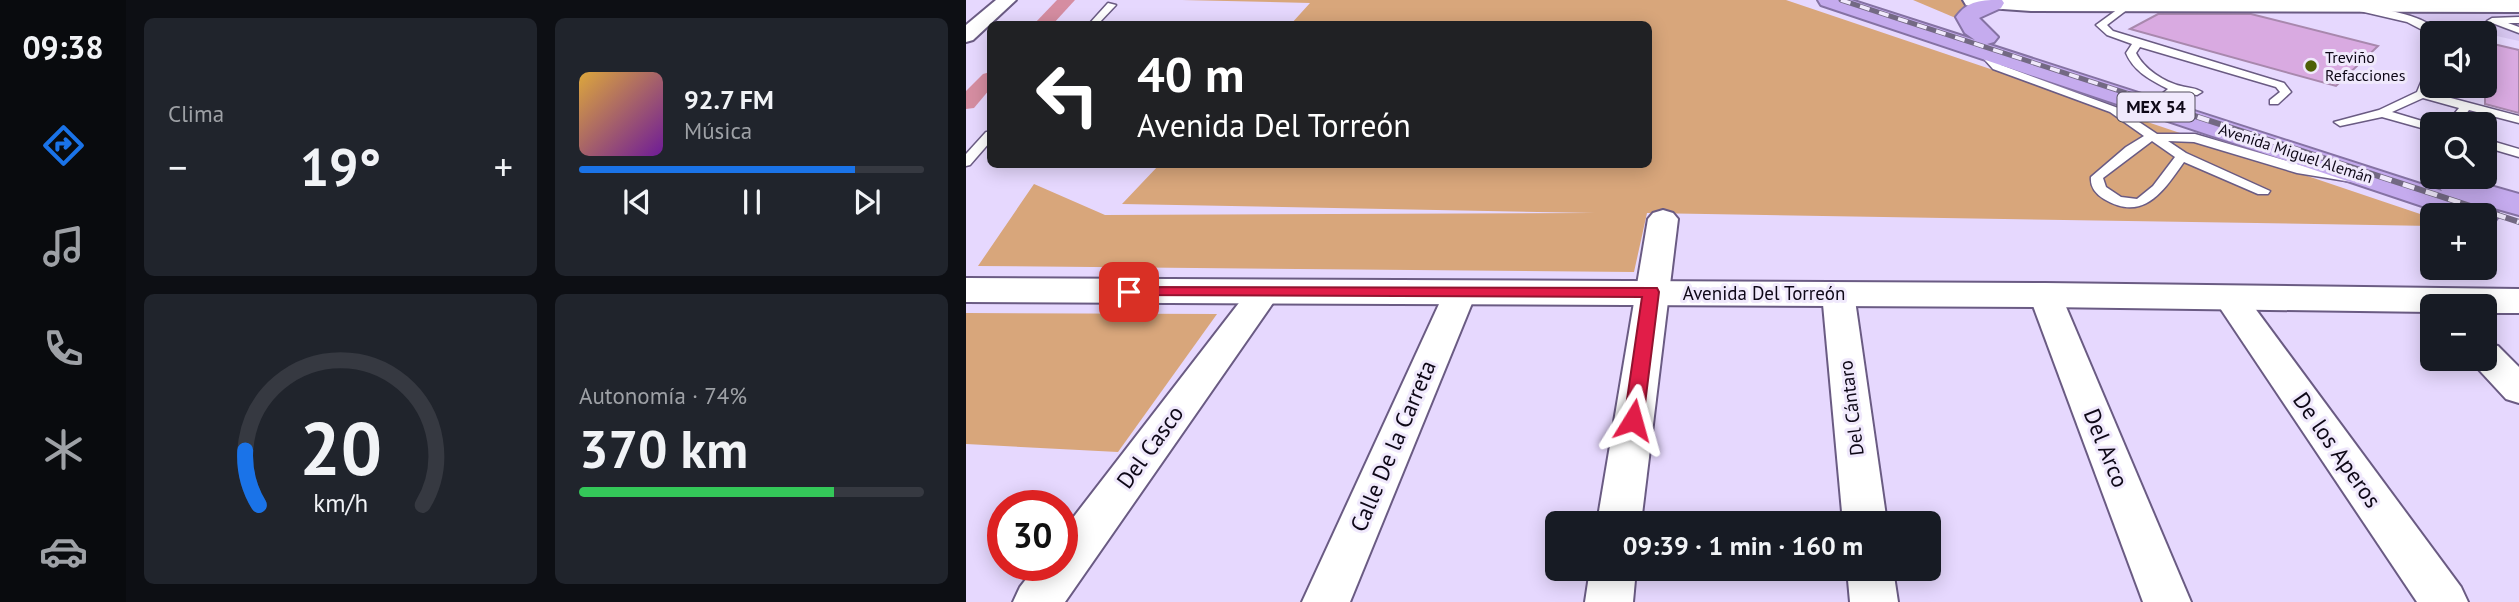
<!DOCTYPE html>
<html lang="es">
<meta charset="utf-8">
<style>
:root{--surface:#171b24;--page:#20242c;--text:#f1f3f6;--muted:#9ea1a6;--line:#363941;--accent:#1a73e8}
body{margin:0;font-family:"PT Sans",sans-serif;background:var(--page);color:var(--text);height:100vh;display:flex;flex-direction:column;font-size:26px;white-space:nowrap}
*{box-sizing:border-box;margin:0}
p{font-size:23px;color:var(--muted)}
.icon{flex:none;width:38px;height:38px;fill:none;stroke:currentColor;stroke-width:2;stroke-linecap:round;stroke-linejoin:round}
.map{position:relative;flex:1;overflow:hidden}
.details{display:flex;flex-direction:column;gap:18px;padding:18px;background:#0d0f14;width:840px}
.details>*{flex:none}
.banner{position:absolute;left:21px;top:21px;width:665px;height:147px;border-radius:10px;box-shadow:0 4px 18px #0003;background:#202124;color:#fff;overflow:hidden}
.tools{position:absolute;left:1454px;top:21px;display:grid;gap:14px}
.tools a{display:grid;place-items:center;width:77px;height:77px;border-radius:10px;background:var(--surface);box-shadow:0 4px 18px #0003;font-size:35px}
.speed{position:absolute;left:21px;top:490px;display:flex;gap:14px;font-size:35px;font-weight:700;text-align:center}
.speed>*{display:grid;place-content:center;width:91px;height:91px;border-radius:50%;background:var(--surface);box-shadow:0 4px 18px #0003;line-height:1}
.speed .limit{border:10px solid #d22;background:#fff;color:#111}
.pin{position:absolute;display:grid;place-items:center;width:60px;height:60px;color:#fff;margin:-30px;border-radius:14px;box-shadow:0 4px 10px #0006}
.me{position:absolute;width:77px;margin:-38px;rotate:8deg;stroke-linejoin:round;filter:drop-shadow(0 0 5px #0008)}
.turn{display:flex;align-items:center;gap:24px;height:147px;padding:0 35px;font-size:32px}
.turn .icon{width:91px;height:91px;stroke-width:2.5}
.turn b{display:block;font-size:49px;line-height:60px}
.big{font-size:52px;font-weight:700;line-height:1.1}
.details .card{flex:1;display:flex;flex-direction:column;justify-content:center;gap:10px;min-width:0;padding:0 24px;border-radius:10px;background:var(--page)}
.details .dial{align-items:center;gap:0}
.dial svg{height:182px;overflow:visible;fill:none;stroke:var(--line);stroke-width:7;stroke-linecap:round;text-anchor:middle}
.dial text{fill:var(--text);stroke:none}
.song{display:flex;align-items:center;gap:21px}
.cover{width:84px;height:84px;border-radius:10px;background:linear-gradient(135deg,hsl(40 70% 55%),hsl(280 70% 35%))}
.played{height:7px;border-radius:4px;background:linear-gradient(90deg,var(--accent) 80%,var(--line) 80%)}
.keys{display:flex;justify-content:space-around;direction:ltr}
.heat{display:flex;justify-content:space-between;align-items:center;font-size:38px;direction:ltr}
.charge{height:10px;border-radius:5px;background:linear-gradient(90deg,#34c759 74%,var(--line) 0)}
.details .tiles{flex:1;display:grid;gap:18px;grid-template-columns:repeat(2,1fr)}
.trip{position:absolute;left:579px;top:511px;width:396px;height:70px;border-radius:10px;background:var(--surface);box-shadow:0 4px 18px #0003;font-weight:700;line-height:70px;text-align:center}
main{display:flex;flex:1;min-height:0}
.tab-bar{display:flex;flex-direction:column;width:126px;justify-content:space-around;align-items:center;background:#090b0e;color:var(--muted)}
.tab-bar .icon{width:49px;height:49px}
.tab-bar .on{color:var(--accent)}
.tab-bar b{font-size:32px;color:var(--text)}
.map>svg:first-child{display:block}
</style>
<main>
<nav class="tab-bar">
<b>09:38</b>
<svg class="icon on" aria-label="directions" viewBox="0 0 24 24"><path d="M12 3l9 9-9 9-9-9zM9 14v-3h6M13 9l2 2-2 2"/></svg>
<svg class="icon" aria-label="music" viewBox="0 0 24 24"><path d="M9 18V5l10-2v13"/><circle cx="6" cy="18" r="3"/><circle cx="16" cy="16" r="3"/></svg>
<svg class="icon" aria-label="phone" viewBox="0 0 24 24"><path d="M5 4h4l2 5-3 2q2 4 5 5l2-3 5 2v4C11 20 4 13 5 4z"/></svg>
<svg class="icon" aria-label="climate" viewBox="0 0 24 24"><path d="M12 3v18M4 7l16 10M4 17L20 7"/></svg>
<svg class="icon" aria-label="car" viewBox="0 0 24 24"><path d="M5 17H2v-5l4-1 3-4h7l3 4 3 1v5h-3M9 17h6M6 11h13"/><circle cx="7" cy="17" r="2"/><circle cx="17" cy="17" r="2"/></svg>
</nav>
<section class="details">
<div class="tiles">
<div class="card"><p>Clima</p>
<div class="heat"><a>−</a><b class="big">19°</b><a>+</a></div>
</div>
<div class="card">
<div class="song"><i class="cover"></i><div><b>92.7 FM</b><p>Música</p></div></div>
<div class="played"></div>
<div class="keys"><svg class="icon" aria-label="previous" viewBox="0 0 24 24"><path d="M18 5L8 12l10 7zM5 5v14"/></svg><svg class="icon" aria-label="pause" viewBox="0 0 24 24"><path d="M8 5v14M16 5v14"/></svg><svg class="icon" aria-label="next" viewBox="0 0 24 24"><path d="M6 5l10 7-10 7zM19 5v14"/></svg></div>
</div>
<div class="card dial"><svg viewBox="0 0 100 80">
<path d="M14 69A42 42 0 1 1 86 69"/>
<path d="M14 69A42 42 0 0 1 8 45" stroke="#1a73e8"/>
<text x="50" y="56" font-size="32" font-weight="700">20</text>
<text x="50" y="72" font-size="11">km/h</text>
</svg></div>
<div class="card"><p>Autonomía · 74%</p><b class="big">370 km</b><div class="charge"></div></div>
</div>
</section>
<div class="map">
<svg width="1553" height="602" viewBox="0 0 1553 602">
<rect width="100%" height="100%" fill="#e6d8fe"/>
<path fill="#d7c7f1" d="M1406,8L1553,9V41Z"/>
<g fill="#d8a67b">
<path d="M216,0H820L1466,218V226L681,213L668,272L12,266L68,184L139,215L629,213L156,204L193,165L682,164V24H325L344,3Z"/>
<path d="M947,0H999L1006,4C997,6 992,9 992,19Z"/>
<path d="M0,313L251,314L152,452L0,444Z"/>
</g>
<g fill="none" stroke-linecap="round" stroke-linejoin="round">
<g fill="#d58da1" fill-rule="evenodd">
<path d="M91,0H109L87,24H68Z"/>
<path d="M24,72V89L8,108L0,109V91L17,74Z"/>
</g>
</g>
<g fill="#d9aae1" stroke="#a888ad" stroke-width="2">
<path d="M1192,14H1285L1412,46L1370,86L1164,29Z"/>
<path d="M1519,42L1553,50V113L1519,104Z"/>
</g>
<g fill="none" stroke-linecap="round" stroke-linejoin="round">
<g stroke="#6a5b83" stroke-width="3">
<g id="lane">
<path d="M1163,1L1167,4L1166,6L1141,25L1147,31L1318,83L1325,92L1312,104H1304V100L1314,92L1310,87L1174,47L1170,53C1178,69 1198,82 1215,86C1223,88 1230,88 1236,92L1231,95L1212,93L1206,96H1198L1196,94L1202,89C1185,80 1168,72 1160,53L1166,44L1141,35L1130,25Z"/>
<path d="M142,3L150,5L132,24H123Z"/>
<path d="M1388,4C1415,10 1454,12 1475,33L1466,35L1441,22L1385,9V5Z"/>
<path d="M1553,17V23H1542L1553,27V33L1521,21L1526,18Z"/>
<path d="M1015,47L1035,65L1152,108L1191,134H1229L1338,166L1392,175L1398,179L1392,183L1331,173L1228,142L1202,141L1220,153L1304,191L1302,194H1292L1218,162C1198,190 1178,223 1138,199C1130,194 1124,187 1125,177L1160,147L1178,136L1144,112L1027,69L1010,50ZM1186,141L1209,157L1187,186L1171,199L1155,197L1140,187L1137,178Z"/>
<path d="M1466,65V81L1462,92L1553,116V123L1503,110L1492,124H1480L1493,108L1457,98L1426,112L1466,124V131L1416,117L1374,126L1368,122L1413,110L1451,92L1461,68Z"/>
<path d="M20,132H24V142L4,165L0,166V154Z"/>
<path d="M1519,139L1553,149V157L1519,147Z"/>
</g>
</g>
<g stroke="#6a5b83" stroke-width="4">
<g id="street">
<path d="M30,0H50L7,40L0,42V25Z"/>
<path d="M697,210L707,213L712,219L675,523H631L682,219L687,213Z"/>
<path d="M495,281L507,284L511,291L384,602H336L479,291L483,284Z"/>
<path d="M298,283L310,286L314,293L99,602H47L54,587L71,565H96V532L286,286Z"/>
<path d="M872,283L884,286L888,293L921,523H877L856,293L860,286Z"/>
<path d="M1079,285L1091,288L1095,295L1225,602H1177L1063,295L1067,288Z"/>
<path d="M1265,289L1277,292L1495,587L1502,602H1451L1248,299L1253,292Z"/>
<path d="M1519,343L1532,346L1553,367V403L1540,399L1503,359H1519Z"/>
<path d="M624,569H670L667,602H619Z"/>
<path d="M881,569H927L932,602H884Z"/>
</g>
</g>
<g stroke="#6a5b83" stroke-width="4">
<g id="secondary">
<path d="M997,0H1553V12L1065,11L1008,7L1000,5Z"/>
<path d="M0,278L1079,283L1553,289V313H1519V306H1466V312L1079,307L0,302Z"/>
</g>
</g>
<g stroke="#8572a3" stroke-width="4">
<path id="highway" d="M852,0H885L1009,40L999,33L990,17C1002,0 1016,0 1036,0L1038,3L1035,8L1013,18L1032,37L1028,42L1021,44L1476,191L1472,185L1477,178L1493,177L1553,194V215L1528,208L1533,215L1528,222L1519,224V215H1483L855,5Z"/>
</g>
<use href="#lane" fill="#fff" fill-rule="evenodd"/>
<use href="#street" fill="#fff" fill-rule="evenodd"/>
<use href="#secondary" fill="#fff" fill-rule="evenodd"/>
<use href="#highway" fill="#c5abee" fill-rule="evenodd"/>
<g stroke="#736983" stroke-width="5">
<path id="rail-far1" d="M875,0L1191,103"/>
</g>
<g stroke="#736983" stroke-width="6">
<path id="rail" d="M1186,102L1553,222"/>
</g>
<use href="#rail-far1" stroke="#f0e9fc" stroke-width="3.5" stroke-dasharray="10" stroke-linecap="butt"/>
<use href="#rail" stroke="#f0e9fc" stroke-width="4.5" stroke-dasharray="12" stroke-linecap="butt"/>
</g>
<path fill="#e11d48" stroke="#92132f" stroke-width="2" d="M163,287L691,288L693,292L677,420L674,425H661L658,420L676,297L157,295L155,292L157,288Z"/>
<circle fill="#4e6006" stroke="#f0e9fc" stroke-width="2.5" cx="1345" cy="66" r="7"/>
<g text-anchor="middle" stroke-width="6" stroke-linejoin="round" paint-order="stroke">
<g font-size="16" fill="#0e0817" stroke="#f0e9fc" text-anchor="start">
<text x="1359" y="63">Treviño<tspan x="1359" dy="18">Refacciones</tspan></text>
</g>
<g font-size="16" fill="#0e0817" stroke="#f0e9fc">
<text transform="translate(1330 153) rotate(18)" y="6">Avenida Miguel Alemán</text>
</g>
<rect fill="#f0e9fc" stroke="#524c5c" stroke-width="2" x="1151.5" y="92.5" width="77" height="29" rx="5"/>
<g font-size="18" font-weight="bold" fill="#0e0817">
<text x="1190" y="113">MEX 54</text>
</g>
<g font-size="19" fill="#0e0817" stroke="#f0e9fc">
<text x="798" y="300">Avenida Del Torreón</text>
<text transform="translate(885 408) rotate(-97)" y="7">Del Cántaro</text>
</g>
<g font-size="23" fill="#0e0817" stroke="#f0e9fc">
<text transform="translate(427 446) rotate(-67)" y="8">Calle De la Carreta</text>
<text transform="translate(184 447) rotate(-54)" y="8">Del Casco</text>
<text transform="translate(1140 448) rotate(68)" y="8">Del Arco</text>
<text transform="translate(1371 450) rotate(55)" y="8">De los Aperos</text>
</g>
</g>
</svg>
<div class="tools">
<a><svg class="icon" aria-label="sound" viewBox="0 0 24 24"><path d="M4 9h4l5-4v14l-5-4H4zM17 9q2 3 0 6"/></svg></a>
<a><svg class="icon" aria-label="search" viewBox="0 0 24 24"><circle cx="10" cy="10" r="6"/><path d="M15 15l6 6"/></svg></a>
<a>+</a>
<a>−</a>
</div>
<div class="speed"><div class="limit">30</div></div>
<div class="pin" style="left:163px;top:292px;background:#d93025"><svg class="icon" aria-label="arrive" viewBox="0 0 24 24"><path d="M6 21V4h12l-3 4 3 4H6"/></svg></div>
<svg class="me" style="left:667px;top:420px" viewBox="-20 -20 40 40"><path d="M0-17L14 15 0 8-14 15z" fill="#e11d48" stroke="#fff" stroke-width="4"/></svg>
<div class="trip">09:39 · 1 min · 160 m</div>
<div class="banner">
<div class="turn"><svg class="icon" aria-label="left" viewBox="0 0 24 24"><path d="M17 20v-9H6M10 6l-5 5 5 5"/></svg><div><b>40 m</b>Avenida Del Torreón</div></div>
</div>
</div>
</main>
